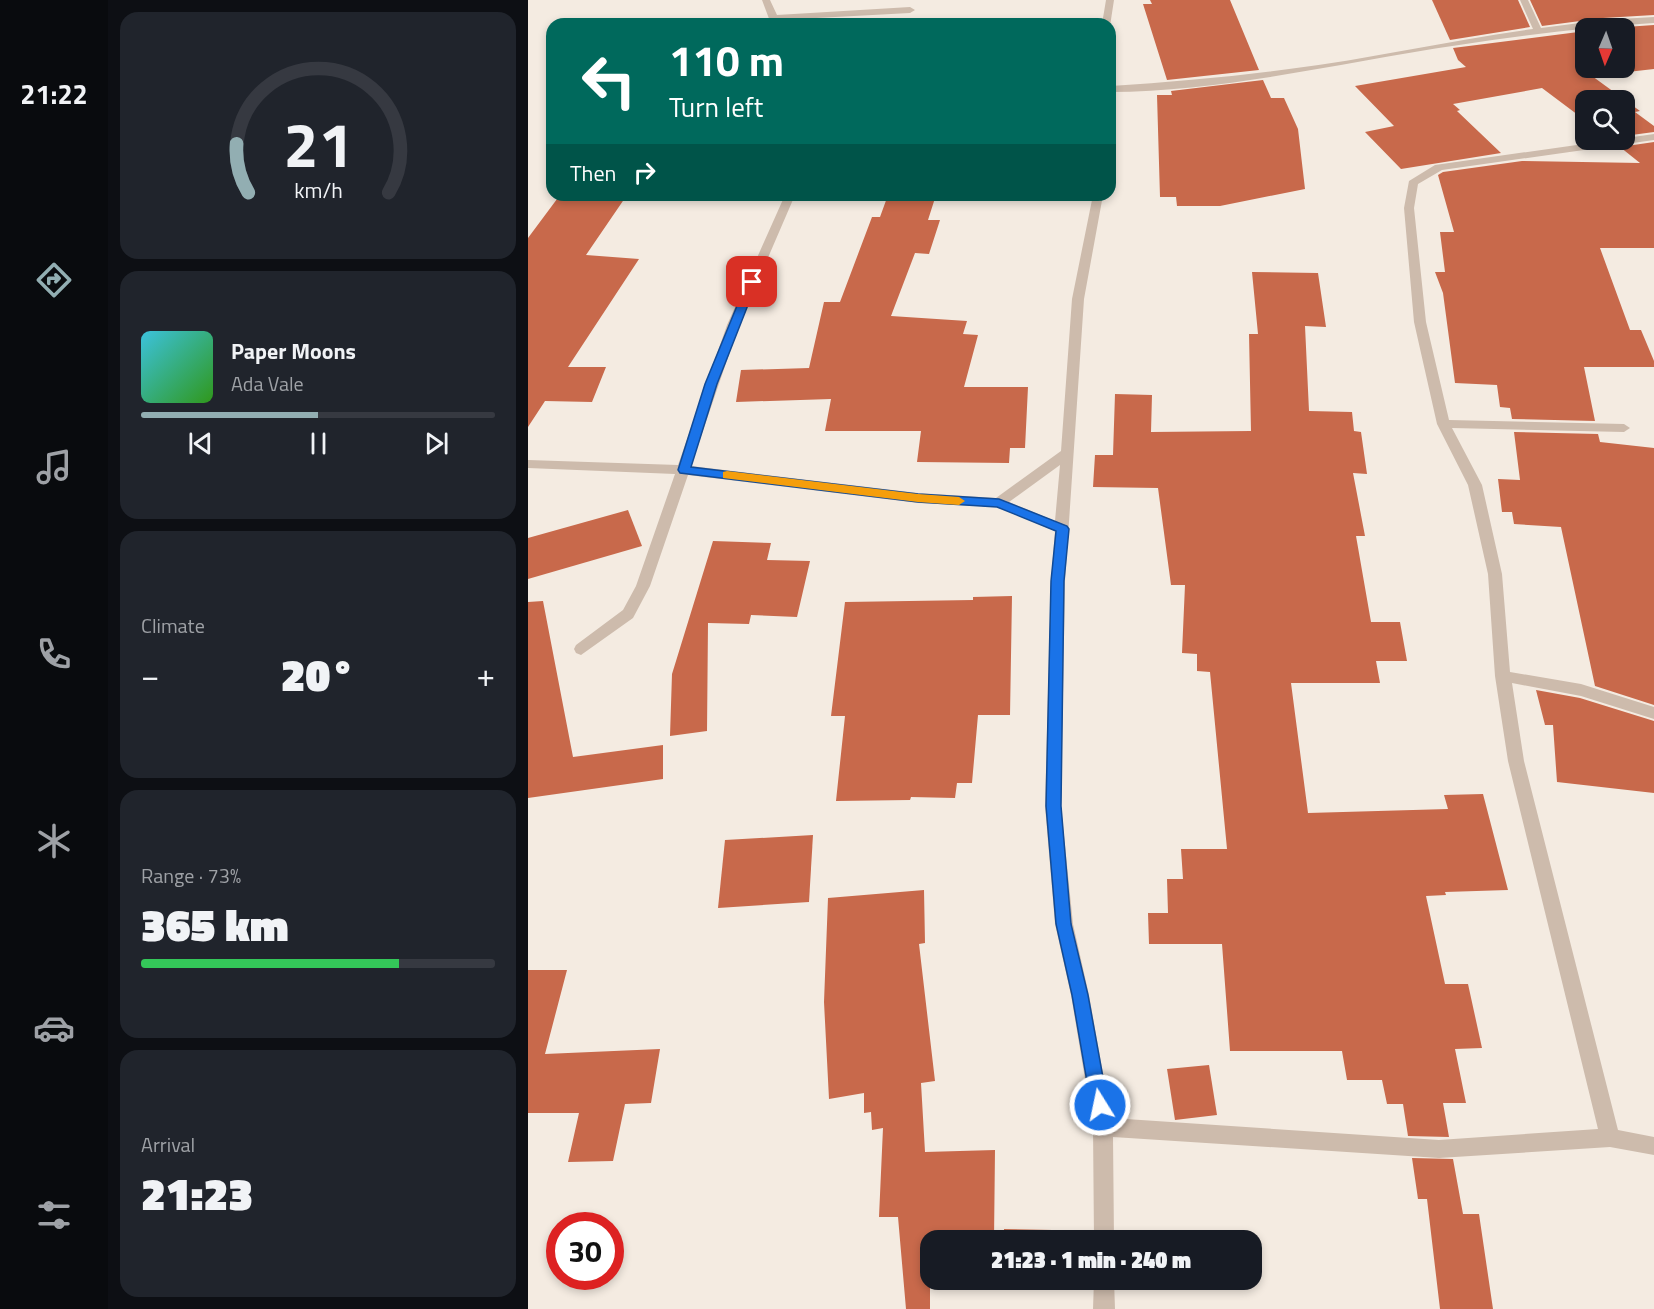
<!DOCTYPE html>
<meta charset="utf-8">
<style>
:root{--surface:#171b24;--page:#20242c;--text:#f1f3f6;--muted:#9ea1a6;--line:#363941;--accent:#92aeb2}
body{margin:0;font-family:"Titillium Web",sans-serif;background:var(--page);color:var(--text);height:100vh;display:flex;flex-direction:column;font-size:22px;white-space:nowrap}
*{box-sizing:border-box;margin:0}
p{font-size:20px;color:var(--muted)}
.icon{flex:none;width:33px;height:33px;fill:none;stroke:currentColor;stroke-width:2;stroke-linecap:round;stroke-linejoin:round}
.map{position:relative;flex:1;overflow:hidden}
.sheet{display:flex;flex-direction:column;gap:12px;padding:12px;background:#0d0f14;width:420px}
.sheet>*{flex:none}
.guide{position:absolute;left:18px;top:18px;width:570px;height:183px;border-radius:18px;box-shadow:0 3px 9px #0003;background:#00695c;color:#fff;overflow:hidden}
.needle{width:39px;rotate:182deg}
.fabs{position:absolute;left:1047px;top:18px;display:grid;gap:12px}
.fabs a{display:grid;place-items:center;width:60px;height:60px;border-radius:12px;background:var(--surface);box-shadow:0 3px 9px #0003;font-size:30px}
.speed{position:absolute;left:18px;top:1212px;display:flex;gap:12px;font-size:30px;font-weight:700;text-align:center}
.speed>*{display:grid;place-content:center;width:78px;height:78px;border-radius:50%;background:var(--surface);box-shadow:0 3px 9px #0003;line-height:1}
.speed .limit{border:9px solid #d22;background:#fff;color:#111}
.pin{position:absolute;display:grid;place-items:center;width:51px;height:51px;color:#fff;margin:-26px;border-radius:12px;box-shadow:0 3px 9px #0006}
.me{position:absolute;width:66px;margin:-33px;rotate:350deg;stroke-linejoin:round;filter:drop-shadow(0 0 4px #0008)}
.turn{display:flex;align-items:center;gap:21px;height:126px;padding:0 24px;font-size:27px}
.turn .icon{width:78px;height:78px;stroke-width:2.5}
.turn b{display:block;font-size:42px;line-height:51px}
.then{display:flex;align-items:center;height:57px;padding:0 24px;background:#0003;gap:12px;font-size:22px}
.big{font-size:45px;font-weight:800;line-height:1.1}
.sheet .card{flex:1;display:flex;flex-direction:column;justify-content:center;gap:9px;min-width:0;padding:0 21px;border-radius:18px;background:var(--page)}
.sheet .dial{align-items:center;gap:0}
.dial svg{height:156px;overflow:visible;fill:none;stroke:var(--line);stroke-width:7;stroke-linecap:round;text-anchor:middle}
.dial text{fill:var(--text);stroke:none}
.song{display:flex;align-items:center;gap:18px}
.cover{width:72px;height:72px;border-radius:9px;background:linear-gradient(135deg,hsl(190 70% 55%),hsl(110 70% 35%))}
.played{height:6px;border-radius:3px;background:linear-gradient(90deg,var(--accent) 50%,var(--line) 50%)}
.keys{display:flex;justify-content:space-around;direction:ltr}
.heat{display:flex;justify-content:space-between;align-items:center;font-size:33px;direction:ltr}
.charge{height:9px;border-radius:4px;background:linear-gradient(90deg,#34c759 73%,var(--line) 0)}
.trip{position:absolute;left:392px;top:1230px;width:342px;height:60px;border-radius:18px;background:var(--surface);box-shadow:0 3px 9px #0003;font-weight:800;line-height:60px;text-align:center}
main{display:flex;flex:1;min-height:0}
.tabs{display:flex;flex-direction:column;width:108px;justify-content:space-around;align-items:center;background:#090b0e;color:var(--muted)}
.tabs .icon{width:42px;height:42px}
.tabs .active{color:var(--accent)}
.tabs b{font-size:27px;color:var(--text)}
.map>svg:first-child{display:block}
</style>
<main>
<nav class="tabs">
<b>21:22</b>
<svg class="icon active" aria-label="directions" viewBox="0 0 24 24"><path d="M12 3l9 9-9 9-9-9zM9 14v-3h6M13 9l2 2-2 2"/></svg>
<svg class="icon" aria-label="music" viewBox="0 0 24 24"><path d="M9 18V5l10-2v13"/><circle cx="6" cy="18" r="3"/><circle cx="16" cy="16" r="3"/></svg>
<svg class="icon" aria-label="phone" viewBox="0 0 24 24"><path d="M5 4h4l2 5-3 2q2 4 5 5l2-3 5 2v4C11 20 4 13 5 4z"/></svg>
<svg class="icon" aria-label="climate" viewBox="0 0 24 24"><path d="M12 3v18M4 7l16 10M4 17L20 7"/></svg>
<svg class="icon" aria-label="car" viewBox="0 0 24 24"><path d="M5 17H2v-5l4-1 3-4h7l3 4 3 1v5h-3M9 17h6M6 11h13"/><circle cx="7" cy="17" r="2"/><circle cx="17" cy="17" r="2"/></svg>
<svg class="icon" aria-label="filters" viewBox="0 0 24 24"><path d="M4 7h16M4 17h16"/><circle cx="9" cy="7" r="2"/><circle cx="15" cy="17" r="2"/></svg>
</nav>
<section class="sheet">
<div class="card dial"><svg viewBox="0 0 100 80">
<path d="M14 69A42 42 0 1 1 86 69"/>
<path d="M14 69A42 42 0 0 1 8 44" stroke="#92aeb2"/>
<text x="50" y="56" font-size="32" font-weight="700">21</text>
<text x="50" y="72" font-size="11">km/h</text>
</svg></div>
<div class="card">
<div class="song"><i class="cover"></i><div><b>Paper Moons</b><p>Ada Vale</p></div></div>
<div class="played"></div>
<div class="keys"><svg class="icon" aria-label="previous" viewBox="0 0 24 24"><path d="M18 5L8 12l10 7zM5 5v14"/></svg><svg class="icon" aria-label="pause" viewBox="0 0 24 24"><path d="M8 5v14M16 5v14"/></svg><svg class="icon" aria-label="next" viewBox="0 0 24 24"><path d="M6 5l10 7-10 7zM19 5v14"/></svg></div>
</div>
<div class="card"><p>Climate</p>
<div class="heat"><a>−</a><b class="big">20°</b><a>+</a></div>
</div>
<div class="card"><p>Range · 73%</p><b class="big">365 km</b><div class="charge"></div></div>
<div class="card"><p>Arrival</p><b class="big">21:23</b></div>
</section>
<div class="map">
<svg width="1126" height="1309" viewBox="0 0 1126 1309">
<rect width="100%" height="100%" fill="#f4ebe1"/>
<g fill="#c8694b">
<path d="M622,0H702L731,70L639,80L615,4H624Z"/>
<path d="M904,0H990L1002,27L922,40Z"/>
<path d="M1002,0H1126V15L1075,18L1014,26Z"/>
<path d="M1126,25V69L1064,76L1112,111L1107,112L1126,126V132L1096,136V100H1058V121L1014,88L925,104L932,110L929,111L973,153L873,169L837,132L866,126L827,86L938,67L930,60L925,48L1058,31V68H1096V28H1083Z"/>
<path d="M735,80L743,98H756L770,129L777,189L692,206H649L648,197H632L629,95H644L643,91Z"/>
<path d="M1126,142V248H1072L1102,330H1113L1126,361V367H1056L1067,421L984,419L982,408L972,407L969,385L927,383L915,293L907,272H917L912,232H926L910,175L915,172L994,161L1112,163L1092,147Z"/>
<path d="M32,195H99L58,255L111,259L40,367H78L64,402L17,401L0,427V238Z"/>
<path d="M360,195H408L400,220H412L401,254L387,253L363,316L439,321L435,334L450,335L436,387H500L497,448H482L481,463L389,462L393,431H297L303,399L208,402L213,370L281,368L296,302H312L344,217H352Z"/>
<path d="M724,272L790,273L798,327L777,326L781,411L824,412L826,431L833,432L839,474L825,473L837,536H828L843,622H872L879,661H848L852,683H763L780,813L920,809L916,795L955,794L980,890L917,892L918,895L898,896L917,984H940L954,1048L927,1049L938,1103H915L921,1137L880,1136L875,1104H859L854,1080H819L814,1051H702L694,944H621L620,913H640L639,879H655L653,849H699L682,672L669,671V654L654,653L657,585H643L630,488L565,487L567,455H585L587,394L624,395L623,432L723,431L721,334H730Z"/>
<path d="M986,432L1070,434L1072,442L1126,448V705L1067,686L1033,527L986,524L984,512H974L970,479L992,480Z"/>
<path d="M100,510L114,546L0,579V538Z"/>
<path d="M185,541L243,543L239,560L282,561L269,617L223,615L221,624L180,623L179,731L142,736L144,674Z"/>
<path d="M484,596L482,715H450L444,783H429L427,798L383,797L382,800L308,801L317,716H303L317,602L445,600V597Z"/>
<path d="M15,601L45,757L135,745V779L0,798V602Z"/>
<path d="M1008,690L1052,698L1126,721V793L1029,782L1025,725H1017Z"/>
<path d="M285,835L281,902L190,908L197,840Z"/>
<path d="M396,890L397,943L391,944L407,1081L393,1083L397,1152L467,1150L466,1240H402V1309H378L370,1217H351L355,1128L344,1130L343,1112L336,1113V1093L301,1099L296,1002L300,898Z"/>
<path d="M0,970H39L17,1054L132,1049L123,1103L97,1104L85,1161L40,1162L51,1113H0Z"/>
<path d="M681,1065L689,1115L647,1120L639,1069Z"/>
<path d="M884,1158L925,1159L935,1214H951L965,1309H912L899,1199H890Z"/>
<path d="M476,1229L525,1230V1240H476Z"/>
<rect x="474" y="1280" width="49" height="9"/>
</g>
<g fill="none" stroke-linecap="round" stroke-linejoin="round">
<g fill="#cdbbac" fill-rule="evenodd">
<path d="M234,0H242L249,15L382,7L387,10L382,13L251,20L253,24H243Z"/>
<path d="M578,0H586L582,26V24H574Z"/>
<path d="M992,0H1000L1013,28L1075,20L1126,17V23C1061,27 995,35 931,45C815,62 700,91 582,92L583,86C642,82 702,77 761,69C842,59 923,40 1005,29Z"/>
<path d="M1126,134V140L914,170L890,184L886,208L898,322L921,420L1096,424L1102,428L1096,432L924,428L954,485L974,574L982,672L1053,684L1126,707V719L1053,696L984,683L996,761L1090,1130L1126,1137V1155L1082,1147L911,1158L585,1137L586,1240H566L565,1127L543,995L527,924L517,806L523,581L527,531L469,507L390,503L160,475L122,586L105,618L53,655L48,653L46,649L48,645L95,610L108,586L147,474L0,468V460L150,465L199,325L257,195H267L211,325L163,466L390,493L468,498L533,451L544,299L565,195H575L556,299L537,581L533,806L545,924L561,995L583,1118L911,1140L1070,1129L980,761L967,676L960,574L940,485L909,424L886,322L876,208L881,181L907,165ZM532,465L527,521L481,502Z"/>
<path d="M566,1280H586L587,1309H565Z"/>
</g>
</g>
<path fill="#1a73e8" stroke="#114b97" stroke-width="1.5" d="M220,279L229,282L189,384L163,467L390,494L471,499L539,526L541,529L536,581L533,806L543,924L560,995L580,1105L578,1111L572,1114L565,1111L563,1105L544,995L528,924L518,806L523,581L528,531L469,507L390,502L152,473L150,470L177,384Z"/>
<path fill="#f59e0b" d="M199,471L390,494L431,497L437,501L431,505L390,502L195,478V472Z"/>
</svg>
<div class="fabs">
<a><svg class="needle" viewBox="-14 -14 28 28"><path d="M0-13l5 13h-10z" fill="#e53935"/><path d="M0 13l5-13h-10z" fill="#9ea1a6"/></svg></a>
<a><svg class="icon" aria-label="search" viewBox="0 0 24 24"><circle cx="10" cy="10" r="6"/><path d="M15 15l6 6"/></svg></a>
</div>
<div class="speed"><div class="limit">30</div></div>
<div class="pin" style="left:224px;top:282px;background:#d93025"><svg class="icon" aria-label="arrive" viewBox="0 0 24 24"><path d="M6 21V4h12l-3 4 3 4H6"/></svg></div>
<svg class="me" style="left:572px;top:1105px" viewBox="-20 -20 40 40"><circle r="17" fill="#1a73e8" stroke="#fff" stroke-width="3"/><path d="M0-11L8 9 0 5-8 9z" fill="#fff"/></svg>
<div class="trip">21:23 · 1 min · 240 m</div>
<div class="guide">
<div class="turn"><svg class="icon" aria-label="left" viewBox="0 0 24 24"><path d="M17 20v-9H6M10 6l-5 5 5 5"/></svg><div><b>110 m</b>Turn left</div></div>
<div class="then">Then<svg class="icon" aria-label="right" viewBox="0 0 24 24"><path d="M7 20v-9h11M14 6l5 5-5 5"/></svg></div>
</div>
</div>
</main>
